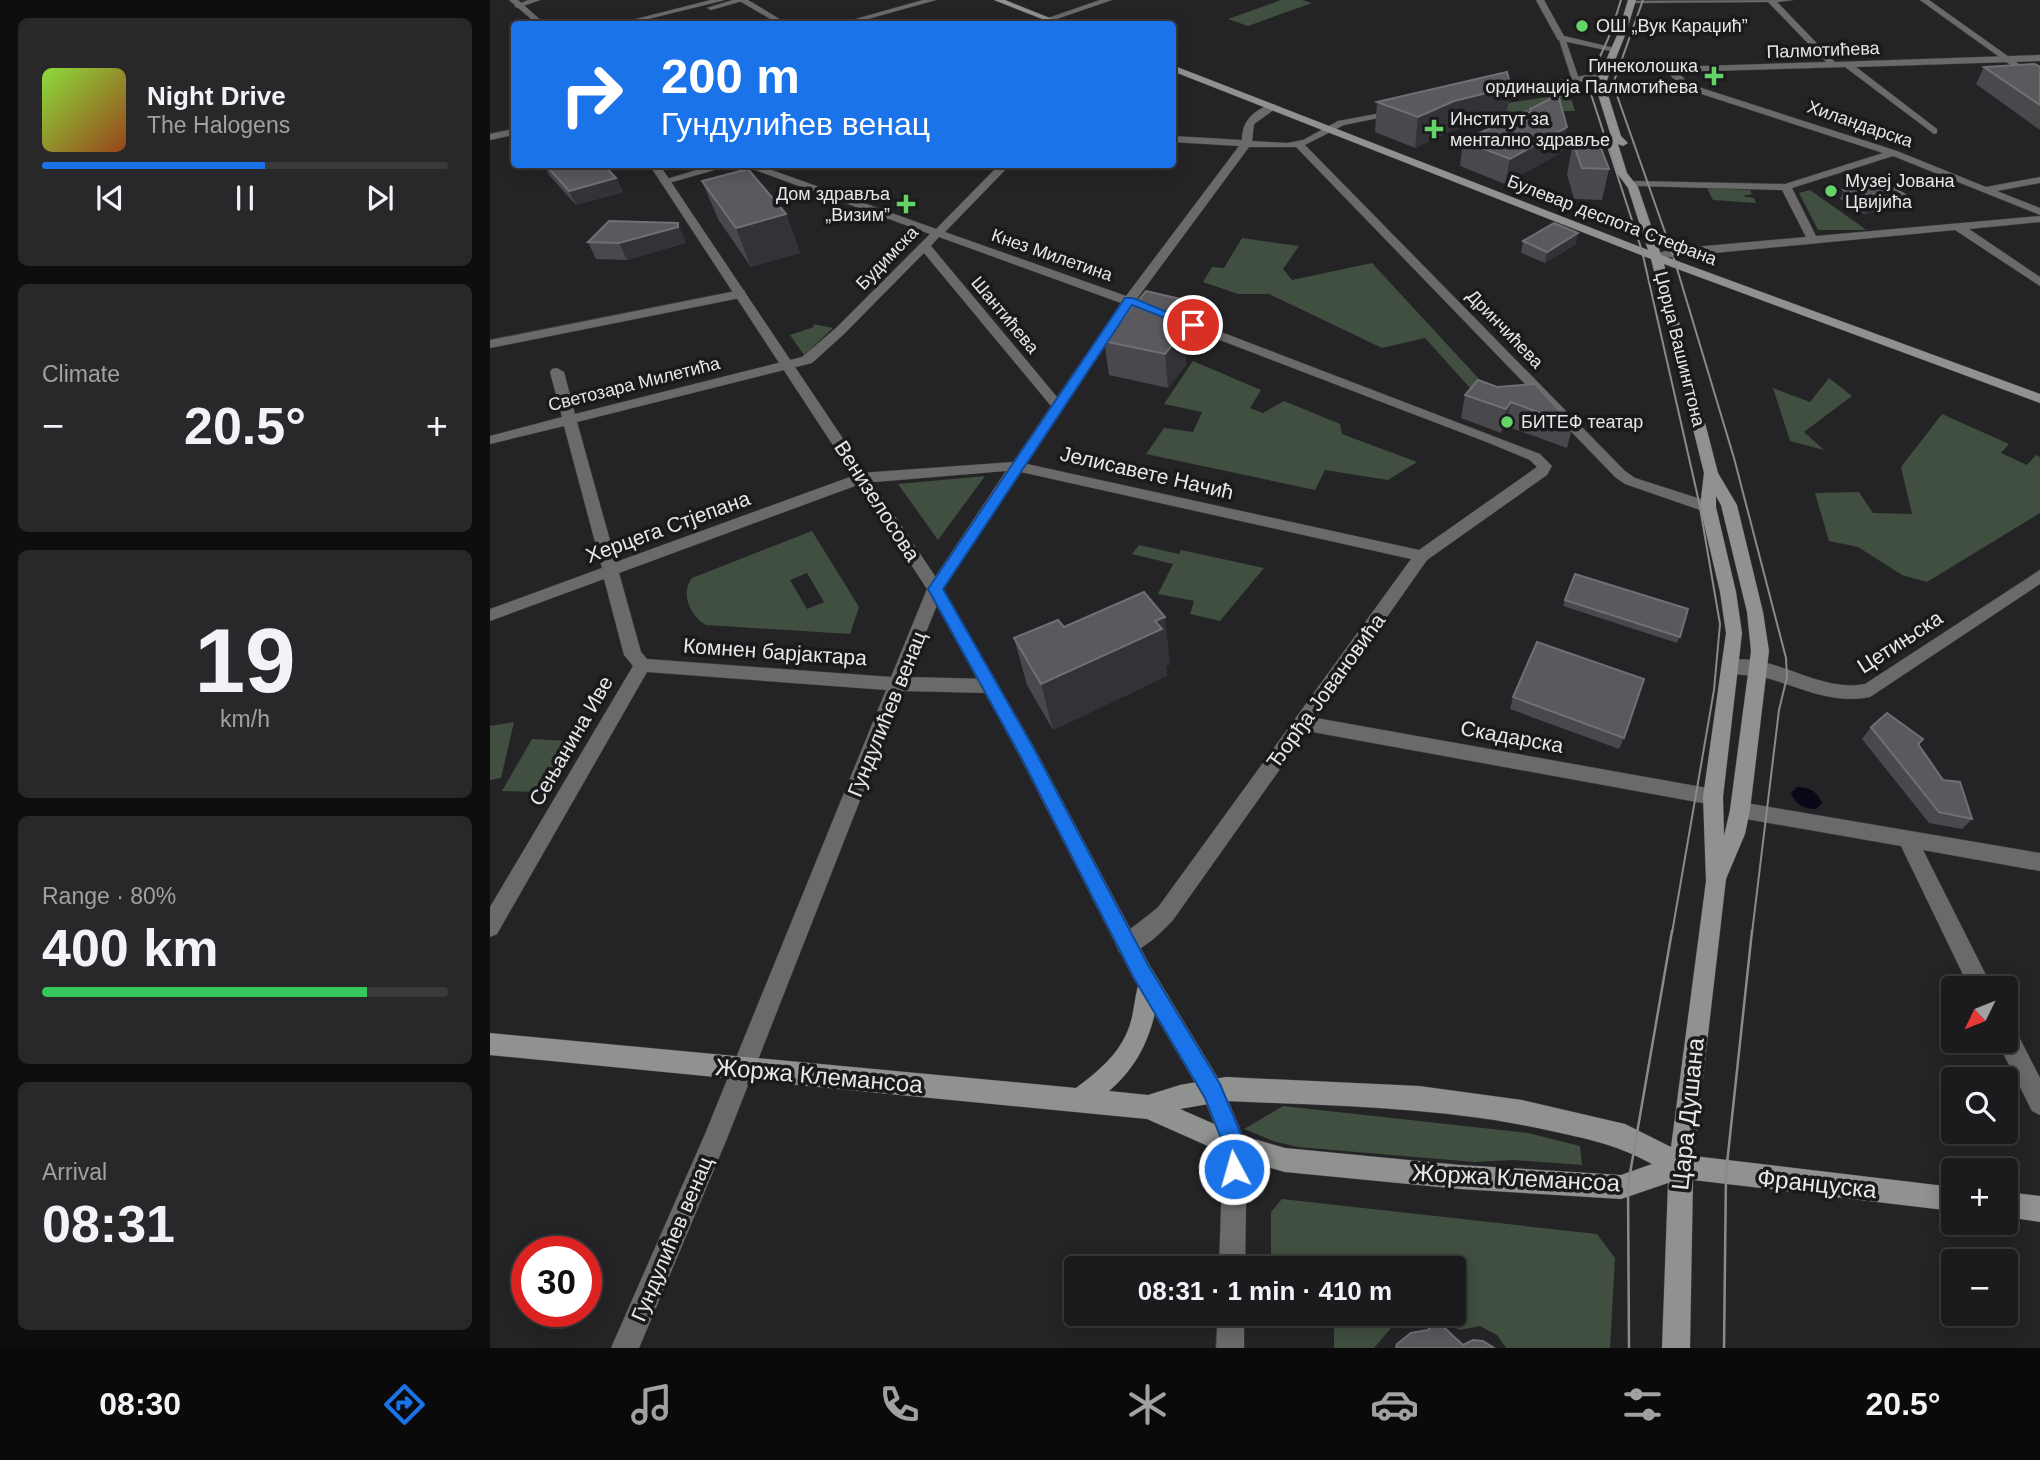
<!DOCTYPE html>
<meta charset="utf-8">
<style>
:root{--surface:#1b1a1c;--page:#282729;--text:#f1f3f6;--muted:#a0a1a3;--line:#39383b;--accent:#1a73e8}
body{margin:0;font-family:Helvetica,sans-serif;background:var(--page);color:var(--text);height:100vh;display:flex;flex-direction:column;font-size:26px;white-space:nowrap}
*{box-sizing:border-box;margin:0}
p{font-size:23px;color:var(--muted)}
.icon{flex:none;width:38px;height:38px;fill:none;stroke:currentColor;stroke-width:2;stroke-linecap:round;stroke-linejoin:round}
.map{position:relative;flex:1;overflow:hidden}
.panel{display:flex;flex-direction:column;gap:18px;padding:18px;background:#0f0e0f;width:490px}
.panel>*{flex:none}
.top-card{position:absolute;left:21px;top:21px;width:665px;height:147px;border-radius:7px;box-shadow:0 4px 18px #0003,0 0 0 2px var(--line);background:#1a73e8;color:#fff;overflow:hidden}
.needle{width:46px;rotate:227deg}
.tools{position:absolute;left:1451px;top:976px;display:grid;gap:14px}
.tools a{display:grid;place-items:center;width:77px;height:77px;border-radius:7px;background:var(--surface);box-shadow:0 4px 18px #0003,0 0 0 2px var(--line);font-size:35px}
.speed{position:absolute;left:21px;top:1236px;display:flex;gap:14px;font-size:35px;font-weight:700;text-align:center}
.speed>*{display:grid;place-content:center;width:91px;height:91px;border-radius:50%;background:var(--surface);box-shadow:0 4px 18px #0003,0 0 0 2px var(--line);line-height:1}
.speed .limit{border:10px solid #d22;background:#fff;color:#111}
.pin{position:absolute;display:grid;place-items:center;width:60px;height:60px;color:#fff;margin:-30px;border:4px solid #fff;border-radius:50%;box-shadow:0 2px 7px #0007}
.me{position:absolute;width:77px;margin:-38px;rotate:354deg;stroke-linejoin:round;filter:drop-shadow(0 0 5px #0008)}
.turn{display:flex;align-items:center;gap:24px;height:147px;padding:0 35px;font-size:32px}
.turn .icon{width:91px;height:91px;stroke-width:2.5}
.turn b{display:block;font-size:49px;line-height:60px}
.big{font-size:52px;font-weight:700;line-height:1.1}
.panel .widget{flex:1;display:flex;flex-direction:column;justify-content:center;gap:10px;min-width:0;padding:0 24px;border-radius:10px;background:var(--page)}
.panel .dial{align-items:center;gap:0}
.dial b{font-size:91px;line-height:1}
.song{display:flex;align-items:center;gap:21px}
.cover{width:84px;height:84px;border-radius:10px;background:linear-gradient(135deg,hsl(90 70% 55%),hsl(20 70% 35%))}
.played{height:7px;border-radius:4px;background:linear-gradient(90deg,var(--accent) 55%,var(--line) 55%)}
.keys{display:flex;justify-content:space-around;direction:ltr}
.heat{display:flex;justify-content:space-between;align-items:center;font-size:38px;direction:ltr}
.charge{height:10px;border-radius:5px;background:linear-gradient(90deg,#34c759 80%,var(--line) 0)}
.trip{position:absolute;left:574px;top:1256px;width:402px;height:70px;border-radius:7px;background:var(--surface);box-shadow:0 4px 18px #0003,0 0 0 2px var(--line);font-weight:700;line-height:70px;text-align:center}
.tabs{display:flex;height:112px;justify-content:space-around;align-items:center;background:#0b0a0b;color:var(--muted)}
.tabs .icon{width:49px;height:49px}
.tabs .selected{color:var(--accent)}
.tabs b{font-size:32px;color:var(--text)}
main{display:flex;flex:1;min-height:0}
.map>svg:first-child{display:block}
</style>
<main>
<section class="panel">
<div class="widget">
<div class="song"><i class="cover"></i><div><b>Night Drive</b><p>The Halogens</p></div></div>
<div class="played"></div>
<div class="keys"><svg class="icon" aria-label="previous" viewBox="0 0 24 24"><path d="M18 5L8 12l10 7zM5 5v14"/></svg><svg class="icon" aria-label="pause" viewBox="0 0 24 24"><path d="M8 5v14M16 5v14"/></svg><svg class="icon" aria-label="next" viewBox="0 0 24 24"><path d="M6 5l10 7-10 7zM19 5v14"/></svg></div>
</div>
<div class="widget"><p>Climate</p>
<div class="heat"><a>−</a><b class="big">20.5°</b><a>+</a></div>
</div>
<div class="widget dial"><b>19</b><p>km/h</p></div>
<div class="widget"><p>Range · 80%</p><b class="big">400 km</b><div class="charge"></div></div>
<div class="widget"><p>Arrival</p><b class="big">08:31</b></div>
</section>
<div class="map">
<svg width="1550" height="1348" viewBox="0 0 1550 1348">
<rect width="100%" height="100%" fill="#242326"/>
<g fill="#404f3f" fill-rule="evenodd">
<path d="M791,0H812L822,3L758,26L738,19Z"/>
<path d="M1071,95L1082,101L1085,111L1015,112L983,108Z"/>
<path d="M1217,188L1260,190L1262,194L1252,196L1264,198L1266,203L1223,200Z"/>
<path d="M1320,190L1371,226L1376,230H1328L1309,193Z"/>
<path d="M752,238L809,246L793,269L802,280L882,263L1002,393L989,398L935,338L892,348L779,294H748L713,282L722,267L734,268Z"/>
<path d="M323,324L343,328L314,355L300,335L324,327Z"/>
<path d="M703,361L771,390L760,408L773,413L794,401L850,424L852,434L927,462L898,480L835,470L825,490L656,454L674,428L703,432L712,412L674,404Z"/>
<path d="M1339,378L1362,396L1314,432L1334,450L1300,441L1283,388L1320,402Z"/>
<path d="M1452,414L1519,444L1511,453L1537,465L1546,455L1550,457V513L1437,582L1412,575L1368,547L1339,541L1325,493L1369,492L1383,513L1422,514L1411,467Z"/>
<path d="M495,476L448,540L408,484Z"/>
<path d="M322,531L369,607L360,634L216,625C200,616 190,593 202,578ZM317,573L334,602L317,609L300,580Z"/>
<path d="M649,545L689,554L691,550L774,568L730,621L700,614L704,601L668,594L683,564L642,554Z"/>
<path d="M24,722L11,778L0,780V726Z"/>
<path d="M42,739L79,741L49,792L12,791Z"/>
<path d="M793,1106L1038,1133L1090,1146L1092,1165L1023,1160L984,1162L808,1147L786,1142L754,1129Z"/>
<path d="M792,1199L1107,1234L1125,1258L1120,1348H1016L1007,1335L990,1326L969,1330L947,1314H964V1269H781V1212Z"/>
<path d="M782,1314H935L923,1322L901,1328L884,1348H844V1321L782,1318Z"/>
</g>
<path fill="#0c0619" d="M1307,787C1319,787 1327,791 1332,803L1326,809C1313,809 1306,805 1301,793Z"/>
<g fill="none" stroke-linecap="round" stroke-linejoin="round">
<g stroke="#3f3e41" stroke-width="1">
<g id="pedestrian">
<path d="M1068,36L1075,38L1090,82L1082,80Z"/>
<path d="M1250,802L1550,853V871L1433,850L1503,989H1480L1411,846L1250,818L1243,816L1240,810L1243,804Z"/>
<path d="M1516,1024L1524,1027L1550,1078V1115L1542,1111L1507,1041H1516Z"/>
</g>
</g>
<g stroke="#3f3e41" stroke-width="1">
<g id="minor">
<path d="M38,0H50L28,8L24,6Z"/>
<path d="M248,0H258L298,24H289Z"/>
<path d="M433,0H446L360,24H348Z"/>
<path d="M610,0H622L552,24H541Z"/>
<path d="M1046,0H1054L1074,36L1129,49L1125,52L1068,40Z"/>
<path d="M1303,0L1287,2L1345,62L1550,55V61L1366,67L1447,129V133L1444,134L1355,67L1188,72L1199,84L1407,151L1496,187L1550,177V183L1507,191L1550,208V215L1403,156L1302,188L1326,236L1550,216V222L1479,229L1550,277V286L1465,230L1162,259V255L1182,249L1316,237L1292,190L1148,186L1144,185V181L1295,184L1393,153L1193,88L1178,73L1116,69L1112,66L1116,63L1181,67L1336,62L1278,2L1141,3L1137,1Z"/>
<path d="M1112,72L1115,73V77L996,99L991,96Z"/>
<path d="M782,104L785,105V109L764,124L762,141L797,143L813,140L848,121L913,109V113L854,125L815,145L1135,471L1145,478L1223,503L1226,507L1223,511H1213L1135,484L1125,477L806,147H759L646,300L670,308V314H662L641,306L537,464L929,550L1047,467L1040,460L999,443L688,324L686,321L692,317L1050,454L1062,466L1057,475L937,560L826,718L1223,789L1230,791L1233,797L1230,803L1223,805L817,731L683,920C670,934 655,948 637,955L629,952L626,945C632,932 657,918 669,906L921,559L531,472L453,590L418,677L499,679L505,681L508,686L505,691L499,693L413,691L236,1141L149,1348H121L215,1134L396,690L157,672L7,934L0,937V907L143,666L134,655L114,579L0,621V609L112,568L74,426L0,444V436L72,417L60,372L62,369L67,368L74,372L85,414L312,357L346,328L440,234L249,164H265L446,229L510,164H521L455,232L636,296L749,146L682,142V136L752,140C752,120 764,110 782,104ZM449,237L631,303L567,397L441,246ZM434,253L561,406L523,462L371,473L126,562L87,422L322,363L354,334ZM516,471L437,589L401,677L157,659L151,652L129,573L373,483Z"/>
<path d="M24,129V135L0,140V134Z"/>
<path d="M227,164H246L175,184L170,181Z"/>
<path d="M251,290L255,291V297L0,348V340Z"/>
<path d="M1550,570V584L1380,697C1340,705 1310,686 1272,677C1260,674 1246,676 1234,672L1231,667L1234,662C1278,648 1327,694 1375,684Z"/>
<path d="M745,1134L754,1137L757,1146L755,1269H729L733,1146L736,1137Z"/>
<path d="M728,1314H754V1348H726Z"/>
</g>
</g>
<g stroke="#3f3e41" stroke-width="1">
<g id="tertiary">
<path d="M19,0H28L55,24H47Z"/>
<path d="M221,0H235L138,24H126Z"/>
<path d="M243,0H256L221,10L217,8Z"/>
<path d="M1430,0H1439L1550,79V86Z"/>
<path d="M159,164H169L451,585L544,747L659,964L731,1083L757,1146L754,1155L745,1158L736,1155L714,1098L643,978L530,757L439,592Z"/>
</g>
</g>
<g stroke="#3f3e41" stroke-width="1">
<g id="secondary">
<path d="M504,0H515L575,24H565Z"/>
<path d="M1138,0H1146L1136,33L1115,85L1131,136L1138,143L1133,146L1128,144L1137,173L1148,187L1171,255L1550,394V403L1174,264L1228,473L1247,505L1273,612L1279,651L1260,810L1255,834L1236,879L1204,1156L1463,1187V1211L1203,1180L1200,1348H1172L1178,1183L1131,1199L970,1189L795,1172L745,1158L657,1119L0,1055V1033L586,1088C610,1070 633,1051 641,1021C645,1007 645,991 651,978L659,974L667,978L670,985C664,1028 653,1062 619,1091L658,1095L690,1085L736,1077L929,1086L1032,1100L1135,1124L1181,1147L1216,881L1213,797L1236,633L1230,592L1210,507L1214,473L1161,259L682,71V65L1158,250L1138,188L1127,173L1117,140L1121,136L1105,85L1128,33ZM1226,496L1231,505L1257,612L1261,651L1240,810L1234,836L1233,797L1252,633L1246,592L1226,507ZM736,1101C847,1106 958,1107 1066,1132C1103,1140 1129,1146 1162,1164L1131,1175L970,1165L795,1148L747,1134L690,1109Z"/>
<path d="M1516,1192L1550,1196V1222L1516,1217Z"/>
</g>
</g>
<use href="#pedestrian" fill="#696a69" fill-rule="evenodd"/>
<use href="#minor" fill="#696a69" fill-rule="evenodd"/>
<use href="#tertiary" fill="#696a69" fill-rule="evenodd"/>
<use href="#secondary" fill="#909290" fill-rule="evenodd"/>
<g stroke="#8a898c" stroke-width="2">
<path d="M1131,0L1121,32L1100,79L1099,88L1152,251L1209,502L1230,624L1224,690L1182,933"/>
<path d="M1153,0L1123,84L1182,252L1244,458L1296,658L1297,677L1289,710L1262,933"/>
</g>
<g stroke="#8a898c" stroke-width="2.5">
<path d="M1139,1348L1138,1185L1182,931"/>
<path d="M1234,1348L1236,1173L1262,931"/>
</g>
</g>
<g fill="#49484c">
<path d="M1494,67H1550V130L1486,84Z"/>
<path d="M1021,87L1016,116L960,131L925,148L885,132L887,102Z"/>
<path d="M1040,109L1077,127L1072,152L1015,184L970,166L973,141L1039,113Z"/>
<path d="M1083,143L1119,169L1112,200L1084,199L1077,174Z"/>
<path d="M54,164H113L126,178L133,192L86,205L59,175Z"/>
<path d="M212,181L296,214L310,253L261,267L228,219Z"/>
<path d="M1354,190L1419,197L1415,206L1374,214L1350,199Z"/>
<path d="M195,240V243L137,260L106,259L98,242Z"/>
<path d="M1033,241L1086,244L1055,263L1031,253Z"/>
<path d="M712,304L714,337L695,352L696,365L678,388L619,375L614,341Z"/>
<path d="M988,380L1083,425L1077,448L1016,426L1011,433L971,418L975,395Z"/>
<path d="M1075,600L1190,637L1187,643L1073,606Z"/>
<path d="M574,627L680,664L676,666L677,676L563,730L537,685L524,638Z"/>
<path d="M1023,697L1134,738L1129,749L1020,709Z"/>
<path d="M1381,727L1433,739L1429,745L1453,780L1482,819L1472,829L1439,823L1372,739Z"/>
</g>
<g fill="#333236">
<path d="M1021,87L1016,116L960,131L925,148L928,117L964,101Z"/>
<path d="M1077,127L1072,152L1015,184L1020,159Z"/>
<path d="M126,178L133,192L86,205L79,191Z"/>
<path d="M1419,197L1415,206L1374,214L1379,205Z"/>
<path d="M296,214L310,253L261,267L246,228Z"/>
<path d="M188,223L195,240V243L137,260L129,243Z"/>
<path d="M1088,233L1086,244L1055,263L1057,252Z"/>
<path d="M712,304L714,337L695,352L696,365L678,388L675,354L679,328Z"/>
<path d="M1021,402L1016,426L1011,433L1016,409Z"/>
<path d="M675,617L680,664L676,666L677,676L563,730L551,684Z"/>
</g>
<g fill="#5a595d" stroke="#706f73" stroke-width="2">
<path d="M1545,64L1550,67V105L1494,67Z"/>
<path d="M1017,72L1021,87L964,101L928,117L887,102Z"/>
<path d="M1068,95L1077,127L1020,159L973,141L1036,111L1041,114L1040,109Z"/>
<path d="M1083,143H1109L1119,169L1092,168Z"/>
<path d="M55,164H113L126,178L79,191Z"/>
<path d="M258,169L296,214L246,228L212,181Z"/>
<path d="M1394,182L1419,197L1379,205L1354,190Z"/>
<path d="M119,221L188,223V227L129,243L98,242Z"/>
<path d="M1064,223L1088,233L1057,252L1033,241Z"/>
<path d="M656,291L712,304L679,328L694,331L675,354L614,341Z"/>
<path d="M988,380L1007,387L1045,384L1083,425L1021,402L1016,409L975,395Z"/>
<path d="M1085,574L1198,609L1190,637L1075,600Z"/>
<path d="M654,592L675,617L665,621L672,629L551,684L524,638L568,620L574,627Z"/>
<path d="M1047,642L1154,679L1134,738L1023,697Z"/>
<path d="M1397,713L1433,739L1428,744L1453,780L1470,782L1482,819L1449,812L1381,727Z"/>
<path d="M945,1319L973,1345L983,1340L993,1341L1004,1348H906L907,1344L921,1333L938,1330Z"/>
</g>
<path fill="#1a73e8" stroke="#114b97" stroke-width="2" d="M635,298H643L708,325L699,327L642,305L453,589L543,747L658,965L730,1084L756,1146L755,1169L752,1177L744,1181L736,1177L733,1169L734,1146L715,1098L644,978L531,757L438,589Z"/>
<g fill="#64d468" stroke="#1a1a1d" stroke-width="2.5">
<circle cx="1092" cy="26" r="7"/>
<path d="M1220.5 65.5h7v7h7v7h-7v7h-7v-7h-7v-7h7z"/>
<path d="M940.5 118.5h7v7h7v7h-7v7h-7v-7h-7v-7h7z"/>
<circle cx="1341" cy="191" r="7"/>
<path d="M412.5 193.5h7v7h7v7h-7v7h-7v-7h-7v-7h7z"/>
<circle cx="1017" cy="422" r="7"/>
</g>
<g text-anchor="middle" stroke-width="7" stroke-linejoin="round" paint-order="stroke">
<g font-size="18" fill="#e7e7e9" stroke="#1a1a1d" text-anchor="start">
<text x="1106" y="32">ОШ „Вук Караџић”</text>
<text x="1208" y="72" text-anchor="end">Гинеколошка<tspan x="1208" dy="21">ординација Палмотићева</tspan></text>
<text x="960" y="125">Институт за<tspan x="960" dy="21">ментално здравље</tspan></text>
<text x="1355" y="187">Музеј Јована<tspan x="1355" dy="21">Цвијића</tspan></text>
<text x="400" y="200" text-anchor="end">Дом здравља<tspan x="400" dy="21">„Визим”</tspan></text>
<text x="1031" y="428">БИТЕФ театар</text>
</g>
<g font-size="18" fill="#e7e7e9" stroke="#1a1a1d">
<text transform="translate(1333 50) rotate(-2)" y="6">Палмотићева</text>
<text transform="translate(1370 124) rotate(19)" y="6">Хиландарска</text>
<text transform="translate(1122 220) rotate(21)" y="6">Булевар деспота Стефана</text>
<text transform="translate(562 255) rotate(19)" y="6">Кнез Милетина</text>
<text transform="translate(397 258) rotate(-46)" y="6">Будимска</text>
<text transform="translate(515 315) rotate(50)" y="6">Шантићева</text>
<text transform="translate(1015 329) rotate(46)" y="6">Дринчићева</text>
<text transform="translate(1190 349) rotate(76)" y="6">Џорџа Вашингтона</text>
<text transform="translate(144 384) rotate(-14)" y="6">Светозара Милетића</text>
</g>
<g font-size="21" fill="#e7e7e9" stroke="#1a1a1d">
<text transform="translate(657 473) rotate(13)" y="7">Јелисавете Начић</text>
<text transform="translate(387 501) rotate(57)" y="7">Венизелосова</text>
<text transform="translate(178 527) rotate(-20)" y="7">Херцега Стјепана</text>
<text transform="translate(1410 642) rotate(-33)" y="7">Цетињска</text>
<text transform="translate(285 652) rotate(4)" y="7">Комнен барјактара</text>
<text transform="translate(836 691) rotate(-54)" y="7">Ђорђа Јовановића</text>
<text transform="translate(397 714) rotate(-68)" y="7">Гундулићев венац</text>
<text transform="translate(1022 737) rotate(10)" y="7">Скадарска</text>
<text transform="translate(81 741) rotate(-60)" y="7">Сењанина Иве</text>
<text transform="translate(182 1239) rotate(-67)" y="7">Гундулићев венац</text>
</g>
<g font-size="24" fill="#e7e7e9" stroke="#1a1a1d">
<text transform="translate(329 1076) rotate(5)" y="8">Жоржа Клемансоа</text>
<text transform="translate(1198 1114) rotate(-84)" y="8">Цара Душана</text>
<text transform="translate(1026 1178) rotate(3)" y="8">Жоржа Клемансоа</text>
<text transform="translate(1327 1184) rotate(6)" y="8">Француска</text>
</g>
</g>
</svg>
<div class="tools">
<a><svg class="needle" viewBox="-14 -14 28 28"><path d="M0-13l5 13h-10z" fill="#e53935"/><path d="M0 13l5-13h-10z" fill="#a0a1a3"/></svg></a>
<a><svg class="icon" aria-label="search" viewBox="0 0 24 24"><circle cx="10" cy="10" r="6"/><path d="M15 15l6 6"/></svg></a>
<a>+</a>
<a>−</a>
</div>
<div class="speed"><div class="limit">30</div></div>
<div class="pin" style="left:703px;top:325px;background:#d93025"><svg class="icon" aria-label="arrive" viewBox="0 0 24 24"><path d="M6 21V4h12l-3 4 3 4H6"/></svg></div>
<svg class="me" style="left:744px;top:1169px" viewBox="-20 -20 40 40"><circle r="17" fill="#1a73e8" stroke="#fff" stroke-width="3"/><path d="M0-11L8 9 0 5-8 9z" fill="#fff"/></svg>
<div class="trip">08:31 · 1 min · 410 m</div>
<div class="top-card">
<div class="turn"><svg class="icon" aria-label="right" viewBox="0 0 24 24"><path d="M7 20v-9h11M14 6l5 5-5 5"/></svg><div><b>200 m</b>Гундулићев венац</div></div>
</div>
</div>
</main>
<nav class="tabs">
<b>08:30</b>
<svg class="icon selected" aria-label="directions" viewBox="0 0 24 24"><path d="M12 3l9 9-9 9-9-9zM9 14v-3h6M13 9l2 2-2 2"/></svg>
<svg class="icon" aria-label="music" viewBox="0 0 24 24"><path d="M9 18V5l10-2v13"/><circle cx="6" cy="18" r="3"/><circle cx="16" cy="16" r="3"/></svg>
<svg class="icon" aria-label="phone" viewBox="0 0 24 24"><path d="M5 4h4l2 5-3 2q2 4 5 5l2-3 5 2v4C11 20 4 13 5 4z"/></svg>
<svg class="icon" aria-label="climate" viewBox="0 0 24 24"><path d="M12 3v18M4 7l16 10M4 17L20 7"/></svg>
<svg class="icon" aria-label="car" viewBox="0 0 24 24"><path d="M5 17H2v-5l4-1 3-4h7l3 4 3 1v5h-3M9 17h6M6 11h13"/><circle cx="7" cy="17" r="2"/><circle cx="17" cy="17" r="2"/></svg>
<svg class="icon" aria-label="filters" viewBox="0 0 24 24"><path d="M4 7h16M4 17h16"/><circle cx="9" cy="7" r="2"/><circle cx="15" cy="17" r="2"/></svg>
<b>20.5°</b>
</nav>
